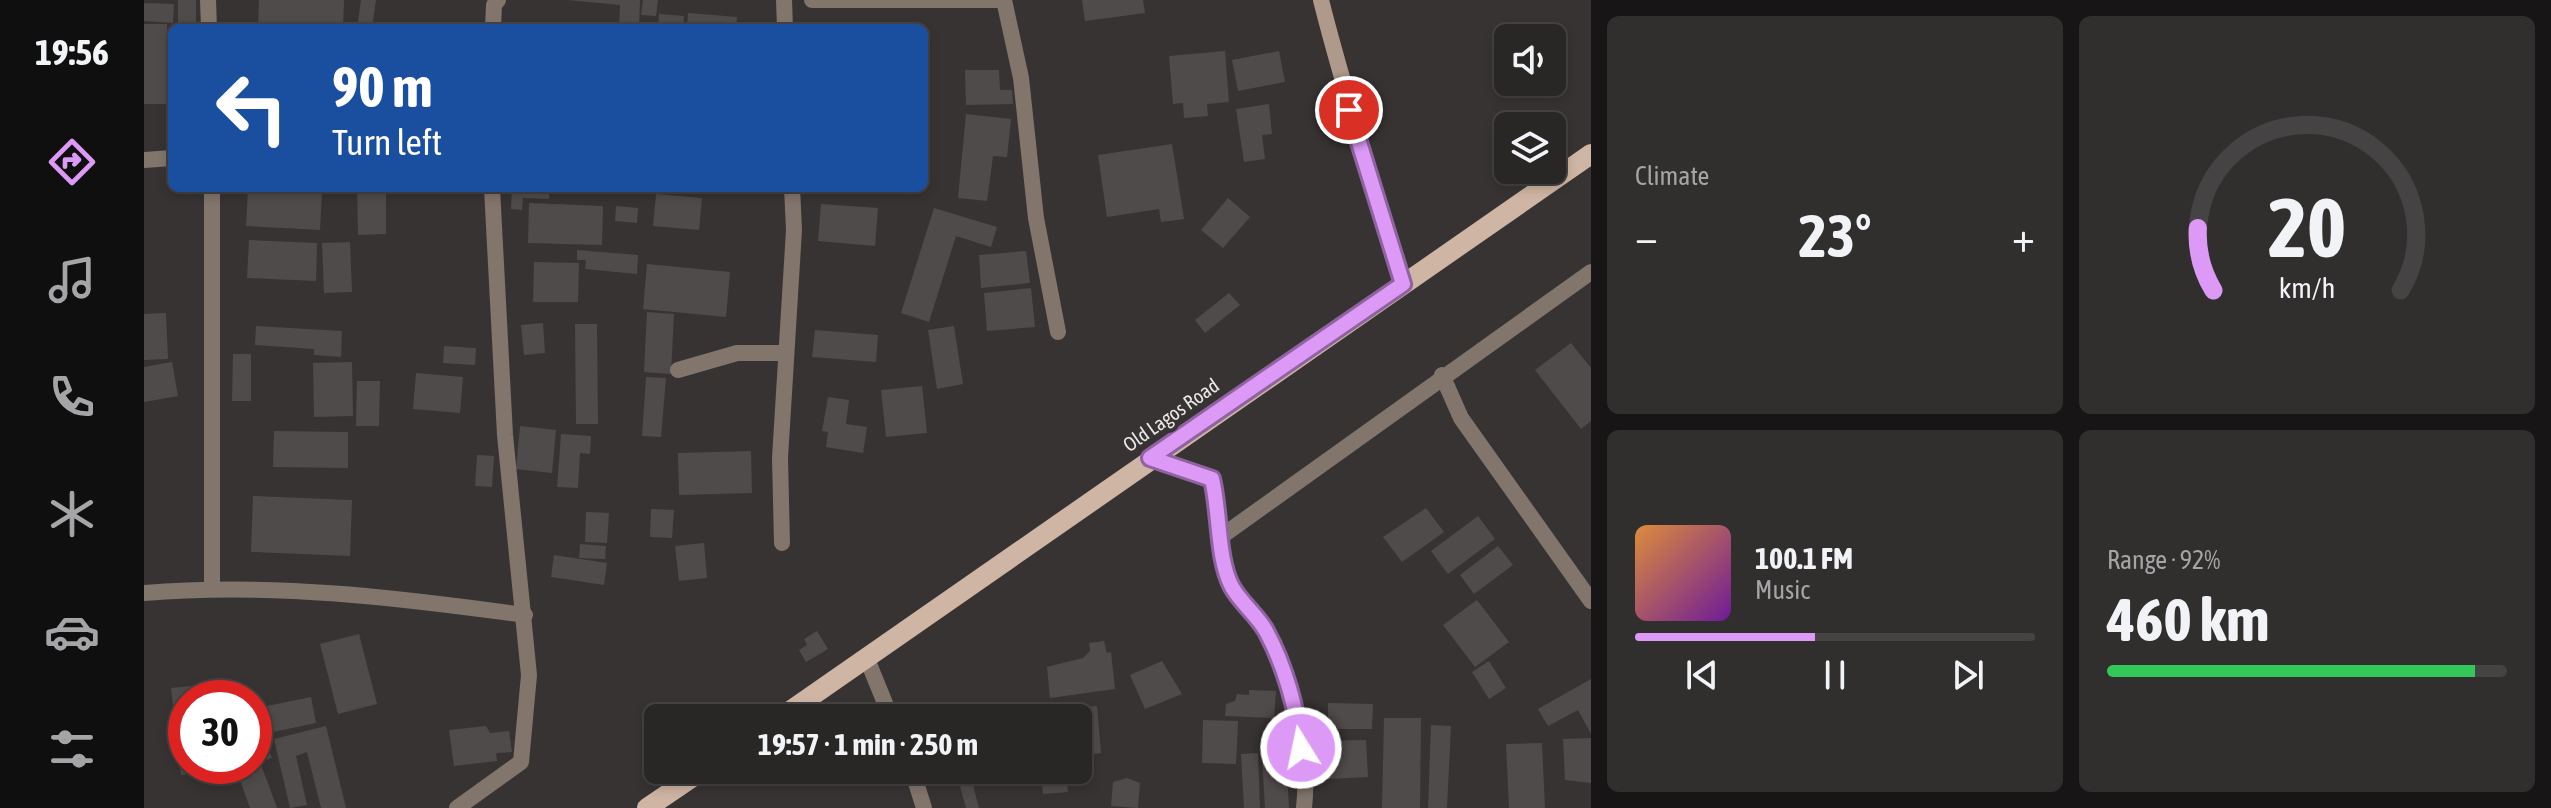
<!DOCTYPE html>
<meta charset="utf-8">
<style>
:root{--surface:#292626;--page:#312e2e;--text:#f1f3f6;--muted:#a5a5a7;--line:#454343;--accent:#dc99f5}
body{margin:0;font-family:"Asap Condensed",sans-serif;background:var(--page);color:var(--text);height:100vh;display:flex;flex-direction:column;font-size:30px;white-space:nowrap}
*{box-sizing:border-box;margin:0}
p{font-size:26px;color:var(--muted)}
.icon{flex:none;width:44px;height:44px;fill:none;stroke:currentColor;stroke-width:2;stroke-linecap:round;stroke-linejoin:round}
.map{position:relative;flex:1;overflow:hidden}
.panel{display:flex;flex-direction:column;gap:16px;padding:16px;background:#171515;width:960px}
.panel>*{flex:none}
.banner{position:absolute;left:24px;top:24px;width:760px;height:168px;border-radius:12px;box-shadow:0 4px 12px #0003,0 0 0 2px var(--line);background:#1a4fa0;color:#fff;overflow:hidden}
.fabs{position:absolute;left:1350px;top:24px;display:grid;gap:16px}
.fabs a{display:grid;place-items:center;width:72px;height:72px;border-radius:12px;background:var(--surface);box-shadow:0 4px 12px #0003,0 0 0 2px var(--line);font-size:40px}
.speed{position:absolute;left:24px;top:680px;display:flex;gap:16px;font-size:40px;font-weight:700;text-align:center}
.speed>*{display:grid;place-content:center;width:104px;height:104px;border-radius:50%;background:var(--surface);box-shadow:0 4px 12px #0003,0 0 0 2px var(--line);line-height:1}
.speed .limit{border:12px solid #d22;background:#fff;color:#111}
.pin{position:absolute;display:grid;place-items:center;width:68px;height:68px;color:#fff;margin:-34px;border:4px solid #fff;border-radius:50%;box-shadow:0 2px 8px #0007}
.me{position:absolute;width:88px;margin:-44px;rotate:350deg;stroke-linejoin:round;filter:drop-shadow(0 0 6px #0008)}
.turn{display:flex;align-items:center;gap:28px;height:168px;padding:0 32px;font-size:36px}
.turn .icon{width:104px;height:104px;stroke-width:2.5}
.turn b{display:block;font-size:56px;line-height:68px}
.big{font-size:60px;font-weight:700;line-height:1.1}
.panel .card{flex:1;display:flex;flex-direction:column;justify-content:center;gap:12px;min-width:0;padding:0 28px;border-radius:12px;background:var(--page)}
.panel .dial{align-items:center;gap:0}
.dial svg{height:208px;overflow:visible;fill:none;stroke:var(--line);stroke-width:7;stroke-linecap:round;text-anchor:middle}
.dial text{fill:var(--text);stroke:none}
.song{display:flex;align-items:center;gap:24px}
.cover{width:96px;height:96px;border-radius:12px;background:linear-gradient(135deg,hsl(30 70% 55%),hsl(280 70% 35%))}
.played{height:8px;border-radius:4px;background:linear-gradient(90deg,var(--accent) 45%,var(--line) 45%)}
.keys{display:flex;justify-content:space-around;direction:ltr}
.heat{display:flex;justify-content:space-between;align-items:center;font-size:44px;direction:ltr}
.charge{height:12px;border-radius:6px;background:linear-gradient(90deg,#34c759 92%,var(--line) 0)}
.panel .tiles{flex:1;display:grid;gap:16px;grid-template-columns:repeat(2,1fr)}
.trip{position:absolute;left:500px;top:704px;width:448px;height:80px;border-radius:12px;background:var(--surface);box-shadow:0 4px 12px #0003,0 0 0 2px var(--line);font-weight:700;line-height:80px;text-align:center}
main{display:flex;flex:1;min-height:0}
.tab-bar{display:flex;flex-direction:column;width:144px;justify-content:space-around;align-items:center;background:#100f0f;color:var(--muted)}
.tab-bar .icon{width:56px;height:56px}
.tab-bar .current{color:var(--accent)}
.tab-bar b{font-size:36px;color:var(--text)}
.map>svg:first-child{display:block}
</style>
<main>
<nav class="tab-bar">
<b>19:56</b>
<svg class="icon current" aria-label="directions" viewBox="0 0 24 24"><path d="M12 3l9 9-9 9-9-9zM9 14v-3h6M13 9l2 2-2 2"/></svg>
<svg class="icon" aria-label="music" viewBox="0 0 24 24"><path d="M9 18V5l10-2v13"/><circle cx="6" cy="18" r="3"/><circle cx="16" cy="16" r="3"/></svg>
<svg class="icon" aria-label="phone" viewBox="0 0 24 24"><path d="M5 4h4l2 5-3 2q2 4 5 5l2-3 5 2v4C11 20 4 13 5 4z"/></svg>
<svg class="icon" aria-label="climate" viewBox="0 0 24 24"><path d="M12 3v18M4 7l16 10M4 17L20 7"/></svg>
<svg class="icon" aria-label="car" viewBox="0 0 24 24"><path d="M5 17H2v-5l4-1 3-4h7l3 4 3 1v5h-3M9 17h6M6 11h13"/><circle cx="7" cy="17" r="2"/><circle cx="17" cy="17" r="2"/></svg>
<svg class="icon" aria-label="filters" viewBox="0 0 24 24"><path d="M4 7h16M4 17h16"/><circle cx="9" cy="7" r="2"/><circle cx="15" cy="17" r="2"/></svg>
</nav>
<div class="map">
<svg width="1447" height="808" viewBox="0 0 1447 808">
<rect width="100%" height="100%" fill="#373332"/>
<g fill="#4f4b4a">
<rect x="34" y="0" width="18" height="28"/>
<path d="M115,0H200L199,28H114Z"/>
<path d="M217,0H232L228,28H213Z"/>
<path d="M423,0H496L495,28H475L476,5Z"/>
<path d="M499,0H514L512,16L497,15Z"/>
<path d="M938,0H999L1001,13L941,21Z"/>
<path d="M0,3L30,4L29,23L0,21Z"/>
<path d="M544,13L593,17L592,28H543Z"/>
<path d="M515,14L540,16L539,28H514Z"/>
<path d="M368,22H387L386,28H368Z"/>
<path d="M692,22L720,26V28H692Z"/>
<rect x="0" y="24" width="23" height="80"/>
<path d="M1081,51L1085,102L1063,104L1064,116L1040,118L1039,103L1029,104L1025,56Z"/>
<path d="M1135,51L1141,82L1094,91L1088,60Z"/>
<path d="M821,70H855L856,90H868L869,104L822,105Z"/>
<path d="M1125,104L1128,134L1118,135L1121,159L1100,162L1092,109Z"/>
<path d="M822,114L867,119L863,157L849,156L843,201L814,198Z"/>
<path d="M1028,144L1040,219L1017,222L1015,209L963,217L954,155Z"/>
<path d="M104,188L178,192L176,230L102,226Z"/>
<path d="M213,188H242V234L214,235Z"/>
<path d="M368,188H405V199L379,198L378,210L367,209Z"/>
<path d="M512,194L558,198L555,230L509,226Z"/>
<path d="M1084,198L1106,217L1079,248L1057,230Z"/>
<path d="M385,203L459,206L458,245L384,243Z"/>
<path d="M677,204L734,208L731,246L674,241Z"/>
<path d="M472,206L494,208L493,223L471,221Z"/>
<path d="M790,208L853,227L847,247L812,236L785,322L757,313Z"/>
<path d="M105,240L173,243L172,281L103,278Z"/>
<path d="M206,242L208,292L180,293L178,243Z"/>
<path d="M433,250L494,255L493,274L441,269L442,260H433Z"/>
<path d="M882,251L886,283L837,288L835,255Z"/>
<path d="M390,262L435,263L434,302H389Z"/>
<path d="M503,264L586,272L582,317L499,309Z"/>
<path d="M887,288L891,327L843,331L840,293Z"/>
<path d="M1085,293L1096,305L1061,333L1051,320Z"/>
<path d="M503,312L530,314L527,374L500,372Z"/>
<path d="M22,313L24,359L0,360V314Z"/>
<path d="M399,323L401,353L380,355L377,325Z"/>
<path d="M431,324H453L454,424H432Z"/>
<path d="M112,326L198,331L197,357L170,355V349L111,345Z"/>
<path d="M810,326L819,384L793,389L784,330Z"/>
<path d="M671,330L734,335L732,362L668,357Z"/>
<path d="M1427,343L1447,368V421L1437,429L1391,370Z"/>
<path d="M300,346L332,348L331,365L299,363Z"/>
<path d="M89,354H107V401H88Z"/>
<path d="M28,362L34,396L0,402V367Z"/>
<path d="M208,362L209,416L170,417L169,363Z"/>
<path d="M272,373L319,377L316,413L269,409Z"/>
<path d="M502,377L522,378L517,437L498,436Z"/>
<path d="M213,381H236L235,426H212Z"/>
<path d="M778,386L783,433L742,437L737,390Z"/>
<path d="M684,397L705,400L702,424L723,427L719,453L682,447L684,432L678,431Z"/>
<path d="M376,426L412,430L408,473L372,469Z"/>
<path d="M130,431L204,432V468L129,467Z"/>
<path d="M417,434L447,436L446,454L436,453L434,488L413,487Z"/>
<path d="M607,451L608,493L535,495L534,453Z"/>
<path d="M333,455L350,456L348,487L331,486Z"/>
<path d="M109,496L208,500L206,556L107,552Z"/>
<path d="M1282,508L1300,532L1258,562L1239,537Z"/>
<path d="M507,509L530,510L528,538L506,537Z"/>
<path d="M442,512L465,513L463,543L441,542Z"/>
<path d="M1334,516L1351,539L1304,574L1287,551Z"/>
<path d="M560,543L563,578L535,581L531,546Z"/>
<path d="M436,544L462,546L461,559L435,558Z"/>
<path d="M1354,546L1369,565L1330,594L1316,575Z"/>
<path d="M410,555L463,563L460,585L407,577Z"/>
<path d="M1333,600L1365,642L1331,667L1299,625Z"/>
<path d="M673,631L684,649L662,662L655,650L663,645L660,639Z"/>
<path d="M215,634L233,704L194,714L176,644Z"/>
<path d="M960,641L963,653L967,652L971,689L906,698L903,667L939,658L946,651L945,643Z"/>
<path d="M1018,661L1038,694L1001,709L986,675Z"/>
<path d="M1345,661L1362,688L1345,699L1328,672Z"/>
<path d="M1447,679V734L1434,710L1404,726L1394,709Z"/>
<path d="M67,684L68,698H42V766H76V771L37,775L27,688Z"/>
<path d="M1105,690L1132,691L1130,718L1081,716L1082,704L1091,701L1093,694L1105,695Z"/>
<path d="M167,697L172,723L124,733L118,707Z"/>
<path d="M1184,703L1229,704L1228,729H1184Z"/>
<path d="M887,704L888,718H859L858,706Z"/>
<path d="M953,706L957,753L934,756V718H922V709Z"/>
<path d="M916,710L917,718H891V713Z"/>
<path d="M1240,718H1277L1276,808H1238Z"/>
<path d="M1059,720L1094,721L1092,764L1058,763Z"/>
<path d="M1287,725L1307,726L1303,808H1284Z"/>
<path d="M182,726L202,808H177L163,752L152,756L163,805L146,808L130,739Z"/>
<path d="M342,726L346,733L365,731L368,752L352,753L353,761L310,766L305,730Z"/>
<path d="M117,729L128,758L116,762L133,808H106L91,766H110V731Z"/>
<path d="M1447,738V783L1421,780L1419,739Z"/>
<path d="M1222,740L1224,777L1184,779L1182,741Z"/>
<path d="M1398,743L1401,808H1365L1362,744Z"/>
<path d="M1114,753L1116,808H1100L1097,754Z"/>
<path d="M1142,755L1145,808H1121L1118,756Z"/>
<path d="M825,770L835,808H822L812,772Z"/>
<path d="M896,770H922L924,792L899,794Z"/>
<path d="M983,778L996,783L994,808L967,806L969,782Z"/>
</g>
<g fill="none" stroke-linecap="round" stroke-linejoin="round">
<g stroke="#82756c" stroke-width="16">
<path d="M64,0L65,28"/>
<path d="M640,0L641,28"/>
<path d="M668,0H860"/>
<path d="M860,0L877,78L892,218L914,332"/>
<path d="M349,28L350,5L354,0"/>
<path d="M0,160L28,158"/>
<path d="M68,188V587"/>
<path d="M534,370L593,353H642"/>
<path d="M1298,375L1317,418L1447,601"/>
<path d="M1006,458L1068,479C1076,511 1073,559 1088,587C1096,603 1112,615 1121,630C1150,680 1166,752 1160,808"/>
<path d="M1078,536L1447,272"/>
<path d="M638,543L636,458L650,230L648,188"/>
<path d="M0,593C127,582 256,598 381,615"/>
<path d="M723,659L747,718"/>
<path d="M768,770L780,808"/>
<path d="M313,808L377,762L385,675L361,435L348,188"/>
</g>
<path stroke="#ae998b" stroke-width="16" d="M1177,0C1201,96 1232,189 1259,284"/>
<g stroke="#cfb5a3" stroke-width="20">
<path d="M636,718L1447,154"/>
<path d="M503,808L559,770"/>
</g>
</g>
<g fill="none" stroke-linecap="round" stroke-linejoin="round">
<g stroke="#8f639f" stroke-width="20">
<path id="route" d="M1157,748C1153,709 1141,666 1122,631C1113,615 1097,603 1088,587C1073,560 1076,511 1068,479L1006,458L1259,284L1205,110"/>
</g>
<use href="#route" stroke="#dc99f5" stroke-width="14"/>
</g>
<g text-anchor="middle" stroke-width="8" stroke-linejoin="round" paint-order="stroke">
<g font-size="20" fill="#eae8e7" stroke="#373332">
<text transform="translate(1027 415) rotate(-35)" y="7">Old Lagos Road</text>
</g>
</g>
</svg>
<div class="fabs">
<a><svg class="icon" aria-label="sound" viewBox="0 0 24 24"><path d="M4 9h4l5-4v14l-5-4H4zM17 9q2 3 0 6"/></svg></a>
<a><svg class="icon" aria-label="layers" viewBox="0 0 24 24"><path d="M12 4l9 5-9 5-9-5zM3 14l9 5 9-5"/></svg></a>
</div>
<div class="speed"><div class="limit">30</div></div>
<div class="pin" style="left:1205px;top:110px;background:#d93025"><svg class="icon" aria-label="arrive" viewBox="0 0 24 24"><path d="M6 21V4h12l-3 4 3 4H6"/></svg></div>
<svg class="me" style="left:1157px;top:748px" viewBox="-20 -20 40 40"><circle r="17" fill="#dc99f5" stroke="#fff" stroke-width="3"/><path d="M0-11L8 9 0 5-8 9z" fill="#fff"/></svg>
<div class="trip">19:57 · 1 min · 250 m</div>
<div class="banner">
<div class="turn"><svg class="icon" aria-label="left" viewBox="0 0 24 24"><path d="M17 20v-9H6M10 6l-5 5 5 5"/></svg><div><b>90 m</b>Turn left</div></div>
</div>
</div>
<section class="panel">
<div class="tiles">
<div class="card"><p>Climate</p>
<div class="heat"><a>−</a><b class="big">23°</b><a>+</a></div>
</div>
<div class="card dial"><svg viewBox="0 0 100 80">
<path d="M14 69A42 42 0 1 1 86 69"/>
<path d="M14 69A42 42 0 0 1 8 45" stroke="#dc99f5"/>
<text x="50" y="56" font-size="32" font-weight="700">20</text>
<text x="50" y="72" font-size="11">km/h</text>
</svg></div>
<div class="card">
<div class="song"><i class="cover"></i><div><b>100.1 FM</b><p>Music</p></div></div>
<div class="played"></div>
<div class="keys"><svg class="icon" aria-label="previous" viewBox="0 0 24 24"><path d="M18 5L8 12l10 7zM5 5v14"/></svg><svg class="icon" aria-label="pause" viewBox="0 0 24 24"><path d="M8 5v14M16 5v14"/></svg><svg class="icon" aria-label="next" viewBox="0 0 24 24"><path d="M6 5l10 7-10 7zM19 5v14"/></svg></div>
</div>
<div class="card"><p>Range · 92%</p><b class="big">460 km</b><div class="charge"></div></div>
</div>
</section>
</main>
